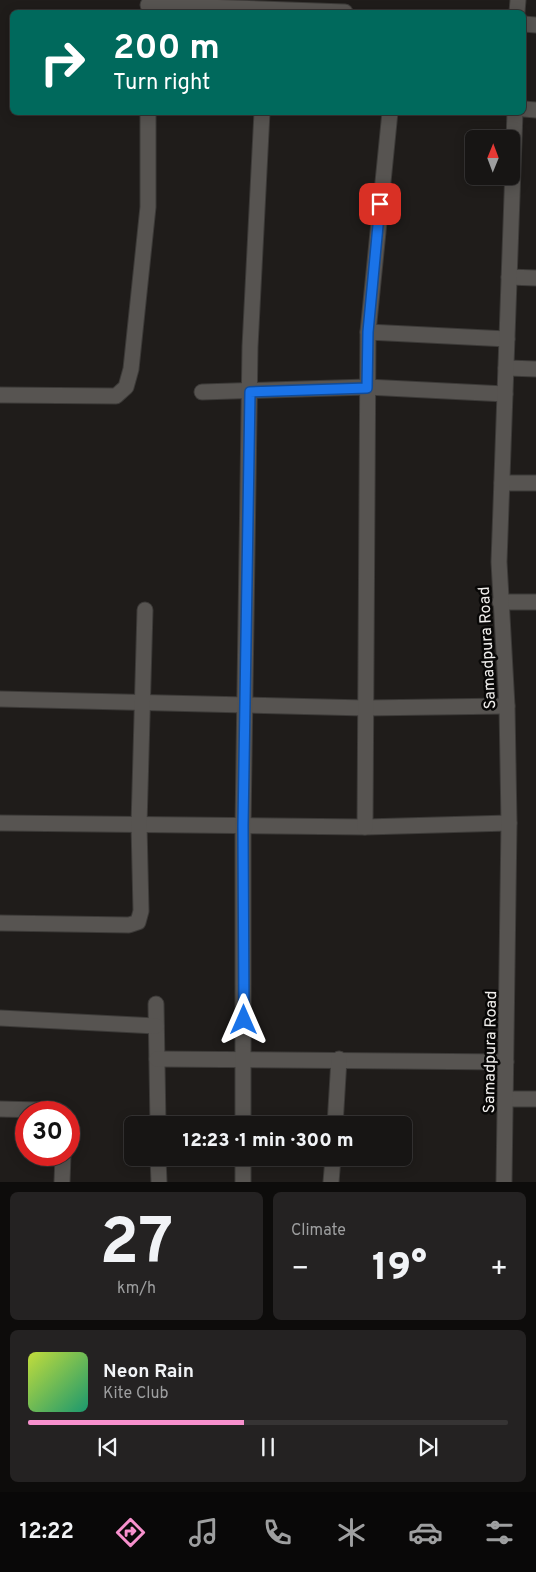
<!DOCTYPE html>
<meta charset="utf-8">
<style>
:root{--surface:#171514;--page:#242222;--text:#f1f3f6;--muted:#9e9fa0;--line:#363434;--accent:#f790cd}
body{margin:0;font-family:Overpass,sans-serif;background:var(--page);color:var(--text);height:100vh;display:flex;flex-direction:column;font-size:19px;white-space:nowrap}
*{box-sizing:border-box;margin:0}
p{font-size:16px;color:var(--muted)}
.icon{flex:none;width:28px;height:28px;fill:none;stroke:currentColor;stroke-width:2;stroke-linecap:round;stroke-linejoin:round}
.map{position:relative;height:1182px;overflow:hidden}
.panel{display:flex;flex-direction:column;gap:10px;padding:10px;background:#0d0c0b;flex:1}
.panel>*{flex:none}
.banner{position:absolute;left:10px;top:10px;width:516px;height:105px;border-radius:8px;box-shadow:0 2px 12px #0003,0 0 0 1px var(--line);background:#00695c;color:#fff;overflow:hidden}
.needle{width:32px;rotate:1deg}
.fabs{position:absolute;left:465px;top:130px;display:grid;gap:10px}
.fabs a{display:grid;place-items:center;width:55px;height:55px;border-radius:8px;background:var(--surface);box-shadow:0 2px 12px #0003,0 0 0 1px var(--line);font-size:25px}
.speed{position:absolute;left:15px;top:1101px;display:flex;gap:10px;font-size:25px;font-weight:700;text-align:center}
.speed>*{display:grid;place-content:center;width:65px;height:65px;border-radius:50%;background:var(--surface);box-shadow:0 2px 12px #0003,0 0 0 1px var(--line);line-height:1}
.speed .limit{border:8px solid #d22;background:#fff;color:#111}
.pin{position:absolute;display:grid;place-items:center;width:42px;height:42px;color:#fff;margin:-21px;border-radius:10px;box-shadow:0 2px 8px #0006}
.me{position:absolute;width:55px;margin:-28px;rotate:0deg;stroke-linejoin:round;filter:drop-shadow(0 0 4px #0008)}
.turn{display:flex;align-items:center;gap:18px;height:105px;padding:0 20px;font-size:22px}
.turn .icon{width:65px;height:65px;stroke-width:2.5}
.turn b{display:block;font-size:35px;line-height:42px}
.big{font-size:38px;font-weight:800;line-height:1.1}
.panel .widget{flex:1;display:flex;flex-direction:column;justify-content:center;gap:8px;min-width:0;padding:0 18px;border-radius:8px;background:var(--page)}
.panel .dial{align-items:center;gap:0}
.dial b{font-size:65px;line-height:1}
.song{display:flex;align-items:center;gap:15px}
.cover{width:60px;height:60px;border-radius:8px;background:linear-gradient(135deg,hsl(70 70% 55%),hsl(160 70% 35%))}
.played{height:5px;border-radius:2px;background:linear-gradient(90deg,var(--accent) 45%,var(--line) 45%)}
.keys{display:flex;justify-content:space-around;direction:ltr}
.heat{display:flex;justify-content:space-between;align-items:center;font-size:28px;direction:ltr}
.panel .tiles{flex:1;display:grid;gap:10px;grid-template-columns:1fr 1fr}
.widget:last-child{grid-column:span 2}
.trip{position:absolute;left:124px;top:1116px;width:288px;height:50px;border-radius:8px;background:var(--surface);box-shadow:0 2px 12px #0003,0 0 0 1px var(--line);font-weight:800;line-height:50px;text-align:center}
.tab-bar{display:flex;height:80px;justify-content:space-around;align-items:center;background:#090808;color:var(--muted)}
.tab-bar .icon{width:35px;height:35px}
.tab-bar .selected{color:var(--accent)}
.tab-bar b{font-size:22px;color:var(--text)}
.map>svg:first-child{display:block}
</style>
<div class="map">
<svg width="536" height="1182" viewBox="0 0 536 1182">
<rect width="100%" height="100%" fill="#1f1c1a"/>
<g fill="none" stroke-linecap="round" stroke-linejoin="round">
<g stroke="#3c3a38" stroke-width="17">
<g id="minor">
<path d="M148,5L345,12"/>
<path d="M524,24L536,25"/>
<path d="M524,109L536,110"/>
<path d="M509,277L536,278"/>
<path d="M368,332L390,112"/>
<path d="M506,368L536,369"/>
<path d="M202,392L367,387L505,394"/>
<path d="M0,395L116,396L126,387L131,369L148,207V112"/>
<path d="M502,483H536"/>
<path d="M500,602H536"/>
<path d="M0,699L365,708L507,706"/>
<path d="M0,823L365,827L509,823"/>
<path d="M365,827L368,332L507,339"/>
<path d="M0,923L129,925L138,922L141,911L139,825L145,610"/>
<path d="M156,1004L158,1125"/>
<path d="M0,1018L156,1026"/>
<path d="M157,1059L506,1062"/>
<path d="M506,1099H536"/>
<path d="M0,1109L40,1110L47,1112"/>
<path d="M243,1125V826L250,347L262,112"/>
<path d="M335,1125L339,1059"/>
<path d="M158,1158L159,1182"/>
<path d="M62,1182L63,1155"/>
<path d="M243,1182V1158"/>
<path d="M331,1182L333,1158"/>
</g>
</g>
<g stroke="#3c3a38" stroke-width="17">
<g id="tertiary">
<path d="M517,12L518,0"/>
<path d="M504,1182L509,823L507,706L499,562L515,112"/>
</g>
</g>
<use href="#minor" stroke="#575451" stroke-width="15"/>
<use href="#tertiary" stroke="#575451" stroke-width="15"/>
</g>
<g fill="none" stroke-linecap="round" stroke-linejoin="round">
<g stroke="#114b97" stroke-width="12">
<path id="route" d="M244,1020L243,826L250,392L367,388L368,332L380,204"/>
</g>
<use href="#route" stroke="#1a73e8" stroke-width="9"/>
</g>
<g text-anchor="middle" stroke-width="5" stroke-linejoin="round" paint-order="stroke">
<g font-size="16" fill="#f0eeec" stroke="#080706">
<text transform="translate(486 648) rotate(-93)" y="6">Samadpura Road</text>
<text transform="translate(489 1052) rotate(-89)" y="6">Samadpura Road</text>
</g>
</g>
</svg>
<div class="fabs">
<a><svg class="needle" viewBox="-14 -14 28 28"><path d="M0-13l5 13h-10z" fill="#e53935"/><path d="M0 13l5-13h-10z" fill="#9e9fa0"/></svg></a>
</div>
<div class="speed"><div class="limit">30</div></div>
<div class="pin" style="left:380px;top:204px;background:#d93025"><svg class="icon" aria-label="arrive" viewBox="0 0 24 24"><path d="M6 21V4h12l-3 4 3 4H6"/></svg></div>
<svg class="me" style="left:244px;top:1020px" viewBox="-20 -20 40 40"><path d="M0-17L14 15 0 8-14 15z" fill="#1a73e8" stroke="#fff" stroke-width="4"/></svg>
<div class="trip">12:23 · 1 min · 300 m</div>
<div class="banner">
<div class="turn"><svg class="icon" aria-label="right" viewBox="0 0 24 24"><path d="M7 20v-9h11M14 6l5 5-5 5"/></svg><div><b>200 m</b>Turn right</div></div>
</div>
</div>
<section class="panel">
<div class="tiles">
<div class="widget dial"><b>27</b><p>km/h</p></div>
<div class="widget"><p>Climate</p>
<div class="heat"><a>−</a><b class="big">19°</b><a>+</a></div>
</div>
<div class="widget">
<div class="song"><i class="cover"></i><div><b>Neon Rain</b><p>Kite Club</p></div></div>
<div class="played"></div>
<div class="keys"><svg class="icon" aria-label="previous" viewBox="0 0 24 24"><path d="M18 5L8 12l10 7zM5 5v14"/></svg><svg class="icon" aria-label="pause" viewBox="0 0 24 24"><path d="M8 5v14M16 5v14"/></svg><svg class="icon" aria-label="next" viewBox="0 0 24 24"><path d="M6 5l10 7-10 7zM19 5v14"/></svg></div>
</div>
</div>
</section>
<nav class="tab-bar">
<b>12:22</b>
<svg class="icon selected" aria-label="directions" viewBox="0 0 24 24"><path d="M12 3l9 9-9 9-9-9zM9 14v-3h6M13 9l2 2-2 2"/></svg>
<svg class="icon" aria-label="music" viewBox="0 0 24 24"><path d="M9 18V5l10-2v13"/><circle cx="6" cy="18" r="3"/><circle cx="16" cy="16" r="3"/></svg>
<svg class="icon" aria-label="phone" viewBox="0 0 24 24"><path d="M5 4h4l2 5-3 2q2 4 5 5l2-3 5 2v4C11 20 4 13 5 4z"/></svg>
<svg class="icon" aria-label="climate" viewBox="0 0 24 24"><path d="M12 3v18M4 7l16 10M4 17L20 7"/></svg>
<svg class="icon" aria-label="car" viewBox="0 0 24 24"><path d="M5 17H2v-5l4-1 3-4h7l3 4 3 1v5h-3M9 17h6M6 11h13"/><circle cx="7" cy="17" r="2"/><circle cx="17" cy="17" r="2"/></svg>
<svg class="icon" aria-label="filters" viewBox="0 0 24 24"><path d="M4 7h16M4 17h16"/><circle cx="9" cy="7" r="2"/><circle cx="15" cy="17" r="2"/></svg>
</nav>
